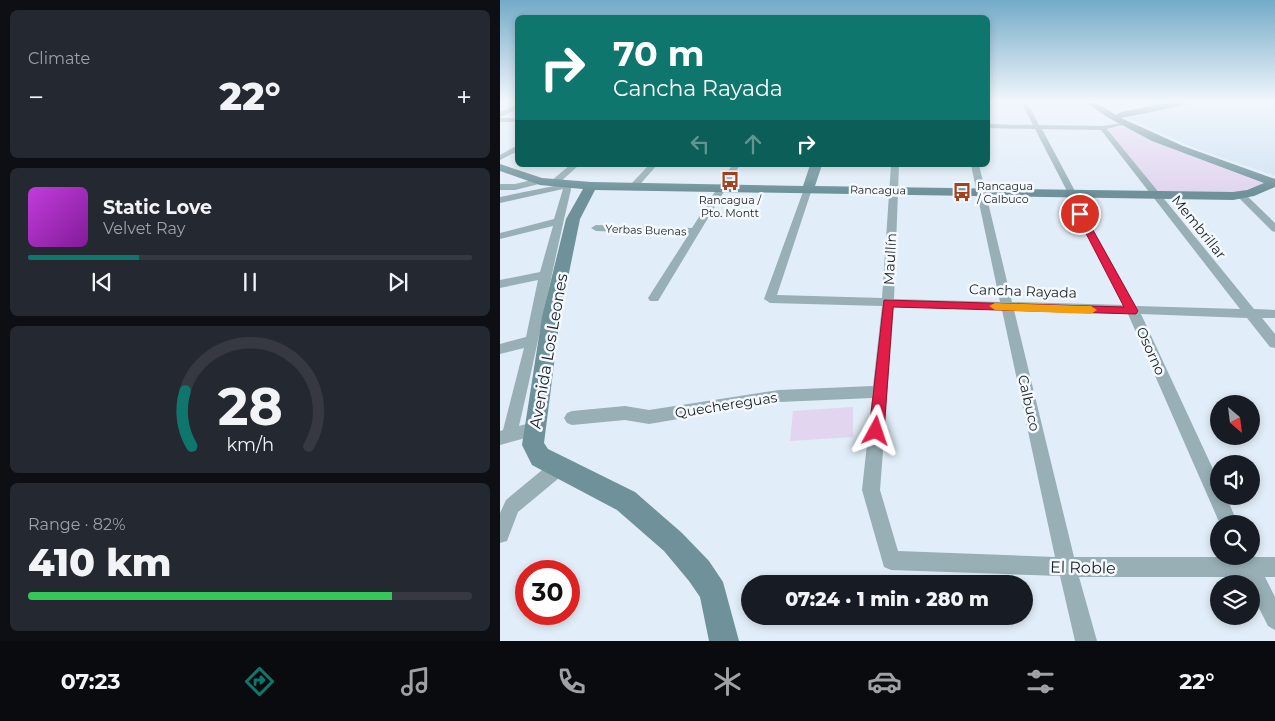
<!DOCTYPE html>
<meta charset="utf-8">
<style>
:root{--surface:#171b24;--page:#242831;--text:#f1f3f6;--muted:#9ea1a6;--line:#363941;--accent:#0f766e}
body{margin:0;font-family:Montserrat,sans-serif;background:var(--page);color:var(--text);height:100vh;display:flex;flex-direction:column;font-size:19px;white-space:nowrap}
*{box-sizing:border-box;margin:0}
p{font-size:16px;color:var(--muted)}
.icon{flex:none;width:28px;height:28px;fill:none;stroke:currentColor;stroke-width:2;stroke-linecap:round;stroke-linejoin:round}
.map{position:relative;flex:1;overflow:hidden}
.side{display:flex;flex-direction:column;gap:10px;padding:10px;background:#0d0f14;width:500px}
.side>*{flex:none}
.banner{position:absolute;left:15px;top:15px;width:475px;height:152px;border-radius:8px;box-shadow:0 2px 8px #0003;background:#0f766e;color:#fff;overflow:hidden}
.needle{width:32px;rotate:152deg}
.fabs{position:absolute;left:710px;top:395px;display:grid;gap:10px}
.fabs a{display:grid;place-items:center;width:50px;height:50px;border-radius:50%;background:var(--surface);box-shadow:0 2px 8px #0003;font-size:25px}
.speed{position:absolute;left:15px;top:560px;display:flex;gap:10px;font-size:25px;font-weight:700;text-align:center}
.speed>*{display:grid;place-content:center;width:65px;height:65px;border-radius:50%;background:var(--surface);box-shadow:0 2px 8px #0003;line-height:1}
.speed .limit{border:8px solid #d22;background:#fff;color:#111}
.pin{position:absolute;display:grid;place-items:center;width:42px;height:42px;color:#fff;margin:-21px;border:2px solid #fff;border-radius:50%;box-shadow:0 1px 5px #0007}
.me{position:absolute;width:55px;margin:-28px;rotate:5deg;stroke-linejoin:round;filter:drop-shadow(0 0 4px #0008)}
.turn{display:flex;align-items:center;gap:18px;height:105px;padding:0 15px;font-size:22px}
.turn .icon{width:65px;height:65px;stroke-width:2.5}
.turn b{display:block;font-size:35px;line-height:42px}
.lanes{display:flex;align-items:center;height:48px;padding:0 15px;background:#0003;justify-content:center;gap:25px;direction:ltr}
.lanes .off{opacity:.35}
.big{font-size:38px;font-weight:800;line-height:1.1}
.side .tile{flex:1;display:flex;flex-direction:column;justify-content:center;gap:8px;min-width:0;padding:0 18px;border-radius:8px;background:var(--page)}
.side .dial{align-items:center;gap:0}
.dial svg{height:130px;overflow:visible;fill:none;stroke:var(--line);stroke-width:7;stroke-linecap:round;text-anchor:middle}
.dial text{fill:var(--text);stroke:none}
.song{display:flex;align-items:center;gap:15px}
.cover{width:60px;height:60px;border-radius:8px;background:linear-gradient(135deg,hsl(290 70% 55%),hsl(290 70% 35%))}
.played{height:5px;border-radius:2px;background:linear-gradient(90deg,var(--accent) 25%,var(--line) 25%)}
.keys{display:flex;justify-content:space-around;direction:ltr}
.heat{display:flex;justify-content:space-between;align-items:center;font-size:28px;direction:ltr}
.charge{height:8px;border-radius:4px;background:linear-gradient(90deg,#34c759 82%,var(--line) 0)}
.trip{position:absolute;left:241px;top:575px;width:292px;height:50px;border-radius:25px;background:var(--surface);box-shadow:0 2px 8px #0003;font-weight:800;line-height:50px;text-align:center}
.dock{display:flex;height:80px;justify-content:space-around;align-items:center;background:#090b0e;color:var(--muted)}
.dock .icon{width:35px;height:35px}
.dock .current{color:var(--accent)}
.dock b{font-size:22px;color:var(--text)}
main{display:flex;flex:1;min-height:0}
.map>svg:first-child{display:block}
</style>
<main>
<section class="side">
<div class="tile"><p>Climate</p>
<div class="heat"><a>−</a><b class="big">22°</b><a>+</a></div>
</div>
<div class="tile">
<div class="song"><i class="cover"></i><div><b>Static Love</b><p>Velvet Ray</p></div></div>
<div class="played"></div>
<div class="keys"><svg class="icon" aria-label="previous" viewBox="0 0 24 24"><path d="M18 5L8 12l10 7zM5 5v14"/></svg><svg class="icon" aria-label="pause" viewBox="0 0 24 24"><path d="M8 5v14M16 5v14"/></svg><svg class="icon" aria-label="next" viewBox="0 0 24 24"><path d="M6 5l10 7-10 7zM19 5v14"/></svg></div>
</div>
<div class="tile dial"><svg viewBox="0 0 100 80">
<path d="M14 69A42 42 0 1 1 86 69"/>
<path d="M14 69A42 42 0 0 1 10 35" stroke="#0f766e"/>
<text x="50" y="56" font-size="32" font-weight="700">28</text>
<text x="50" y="72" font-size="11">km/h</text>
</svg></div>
<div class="tile"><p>Range · 82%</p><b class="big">410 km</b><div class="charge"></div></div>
</section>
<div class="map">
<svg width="775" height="641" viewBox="0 0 775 641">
<rect width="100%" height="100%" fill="#e1edf8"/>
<path fill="#d1e3f4" d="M686,102H775V176L697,149L623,116Z"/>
<g fill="#e2d5ef">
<path d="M626,127L768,182L737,193L658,194L608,129Z"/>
<path d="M353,407V437L290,441L293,411Z"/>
</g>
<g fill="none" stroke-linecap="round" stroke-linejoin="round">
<g fill="#97afb5" fill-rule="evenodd">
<path d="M521,102H527L539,125L603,126L627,122V124L607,129L754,309L775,310V318H762L775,334V348L770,347L747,318L641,314L719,482V496H726L738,524H720L628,314L514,310L574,557H735L751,556V550L755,557H775V577H765L775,597V630L768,626L751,592V584H747L744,577H579L597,641H575L560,576L391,570L384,567L362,490L372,398L279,402L149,424L125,420L72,425L67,423L64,418L67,413L72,411L125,406L149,410L279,390L373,386L382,306L270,303L264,299L304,189L308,186L312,189L277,295L382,298L391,165H399L394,299L500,302L471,165H479L512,302L624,305L567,197L568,193L535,129L488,128V124L533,125ZM542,129L601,130L740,309L636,306L575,197L576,193ZM394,307L502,310L555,557L398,551L380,490Z"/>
<path d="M18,104V109L0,117V112Z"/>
<rect x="0" y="118" width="18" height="4"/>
<path d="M18,145V151L0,160V155Z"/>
<path d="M70,165H79L57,185L68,182L72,185C53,264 38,345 19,426L34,422L40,424L42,429L40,434L0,445V431L3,430L24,348L0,354V344L26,337L38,280L0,288V280L40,272L53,226L0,239V233L54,219L63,189L0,203V197L54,186L50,183L51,181Z"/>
<path d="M149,165H157L136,189H130V185Z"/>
<path d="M232,165H240L158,301H150L148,298L189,234L96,231L91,228L96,225L192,228Z"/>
<path d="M40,178L43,179V183L15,190H0V184H15Z"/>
<path d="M741,192L744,193L775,223V232L772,231L738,197L737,195Z"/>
<path d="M59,459L65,461L67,467L65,473L18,512L7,541L0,543V513L6,500L53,461Z"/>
</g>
<path fill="#6e919a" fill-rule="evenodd" d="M585,102H595L616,115L621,112L672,102H689L685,105L621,118L683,146L775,179V187L754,196L733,200L95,190L80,219L60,317L44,443L48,449L135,492L182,533L209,561L223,582L239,641H209L200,597L189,581L164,551L117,510L32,465L22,445L42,317L66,219L83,189L40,185L0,171V164L42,178L91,182L303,186L310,165H322L315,186L733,192L747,190L764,183L652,141L607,117Z"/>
</g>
<linearGradient id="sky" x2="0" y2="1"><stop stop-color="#73abc8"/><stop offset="0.53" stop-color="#f2f7fc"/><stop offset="1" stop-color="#f2f7fc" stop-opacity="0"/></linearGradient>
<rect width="775" height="192" fill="url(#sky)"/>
<path fill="#e11d48" stroke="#92132f" d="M580,212L584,214L638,311L636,314L393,307L384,431L382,436L376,438L371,436L369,431L384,300L624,307L576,214Z"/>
<path fill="#f59e0b" d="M495,303L591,306L597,310L591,314L495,310L489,306Z"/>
<defs>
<g id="bus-bare" transform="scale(1.5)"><path d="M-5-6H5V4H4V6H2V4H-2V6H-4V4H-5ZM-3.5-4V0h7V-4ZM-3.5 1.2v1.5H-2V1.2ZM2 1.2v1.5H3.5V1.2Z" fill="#a7401c" stroke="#f4f9fe" stroke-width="2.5" paint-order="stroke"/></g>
</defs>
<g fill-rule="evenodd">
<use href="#bus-bare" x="230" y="181"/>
<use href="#bus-bare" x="462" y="192"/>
</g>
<g text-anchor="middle" stroke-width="5" stroke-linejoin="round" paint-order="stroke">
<g font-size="11" fill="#1c2024" stroke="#f4f9fe" text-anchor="start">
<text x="477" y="190">Rancagua<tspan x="477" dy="13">/ Calbuco</tspan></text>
<text x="230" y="204" text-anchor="middle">Rancagua /<tspan x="230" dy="13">Pto. Montt</tspan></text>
</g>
<g font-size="11" fill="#1c2024" stroke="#f4f9fe">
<text transform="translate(378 190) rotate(1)" y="4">Rancagua</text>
<text transform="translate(146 230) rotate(2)" y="4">Yerbas Buenas</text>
</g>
<g font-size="14" fill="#1c2024" stroke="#f4f9fe">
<text transform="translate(699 227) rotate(51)" y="5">Membrillar</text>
<text transform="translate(390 259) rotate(-87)" y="5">Maullín</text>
<text transform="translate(523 291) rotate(2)" y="5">Cancha Rayada</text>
<text transform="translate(651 351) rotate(66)" y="5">Osorno</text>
<text transform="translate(529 403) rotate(77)" y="5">Calbuco</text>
<text transform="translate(226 405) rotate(-9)" y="5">Quechereguas</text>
</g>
<g font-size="16" fill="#1c2024" stroke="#f4f9fe">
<text transform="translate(48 351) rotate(-80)" y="6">Avenida Los Leones</text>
<text transform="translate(583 567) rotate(1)" y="6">El Roble</text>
</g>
</g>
</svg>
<div class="fabs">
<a><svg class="needle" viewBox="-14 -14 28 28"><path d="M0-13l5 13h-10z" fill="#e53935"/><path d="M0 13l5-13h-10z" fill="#9ea1a6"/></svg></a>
<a><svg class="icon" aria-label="sound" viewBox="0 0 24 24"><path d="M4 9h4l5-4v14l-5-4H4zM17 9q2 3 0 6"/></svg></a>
<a><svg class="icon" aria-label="search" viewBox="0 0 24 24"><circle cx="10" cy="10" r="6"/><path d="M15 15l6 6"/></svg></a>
<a><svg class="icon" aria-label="layers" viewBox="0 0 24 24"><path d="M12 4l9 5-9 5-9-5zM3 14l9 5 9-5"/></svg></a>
</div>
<div class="speed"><div class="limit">30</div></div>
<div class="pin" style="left:580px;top:214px;background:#d93025"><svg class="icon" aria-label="arrive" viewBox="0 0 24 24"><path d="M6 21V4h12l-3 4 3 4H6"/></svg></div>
<svg class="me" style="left:376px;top:431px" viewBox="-20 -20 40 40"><path d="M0-17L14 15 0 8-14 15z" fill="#e11d48" stroke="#fff" stroke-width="4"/></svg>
<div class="trip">07:24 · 1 min · 280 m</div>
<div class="banner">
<div class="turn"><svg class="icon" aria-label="right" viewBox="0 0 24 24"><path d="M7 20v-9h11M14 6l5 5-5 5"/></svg><div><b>70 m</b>Cancha Rayada</div></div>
<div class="lanes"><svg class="icon off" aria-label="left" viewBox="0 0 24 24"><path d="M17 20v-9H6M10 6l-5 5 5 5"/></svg><svg class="icon off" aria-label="ahead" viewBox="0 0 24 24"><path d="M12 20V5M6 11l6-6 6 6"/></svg><svg class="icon" aria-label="right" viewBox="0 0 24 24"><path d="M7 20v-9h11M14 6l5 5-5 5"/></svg></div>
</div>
</div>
</main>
<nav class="dock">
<b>07:23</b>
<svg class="icon current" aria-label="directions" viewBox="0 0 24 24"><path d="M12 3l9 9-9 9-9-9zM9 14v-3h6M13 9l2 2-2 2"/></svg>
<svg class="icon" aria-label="music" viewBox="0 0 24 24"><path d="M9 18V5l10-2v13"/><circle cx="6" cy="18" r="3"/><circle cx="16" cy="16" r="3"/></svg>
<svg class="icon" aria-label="phone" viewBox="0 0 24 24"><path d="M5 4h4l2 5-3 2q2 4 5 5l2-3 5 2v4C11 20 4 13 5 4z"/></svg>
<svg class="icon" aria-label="climate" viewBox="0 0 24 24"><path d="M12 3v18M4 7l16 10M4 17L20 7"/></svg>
<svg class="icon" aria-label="car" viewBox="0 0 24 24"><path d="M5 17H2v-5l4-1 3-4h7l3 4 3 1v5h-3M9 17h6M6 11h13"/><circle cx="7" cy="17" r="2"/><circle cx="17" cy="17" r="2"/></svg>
<svg class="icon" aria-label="filters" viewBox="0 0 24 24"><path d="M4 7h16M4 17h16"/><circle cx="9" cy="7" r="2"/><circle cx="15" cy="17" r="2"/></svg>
<b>22°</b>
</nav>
